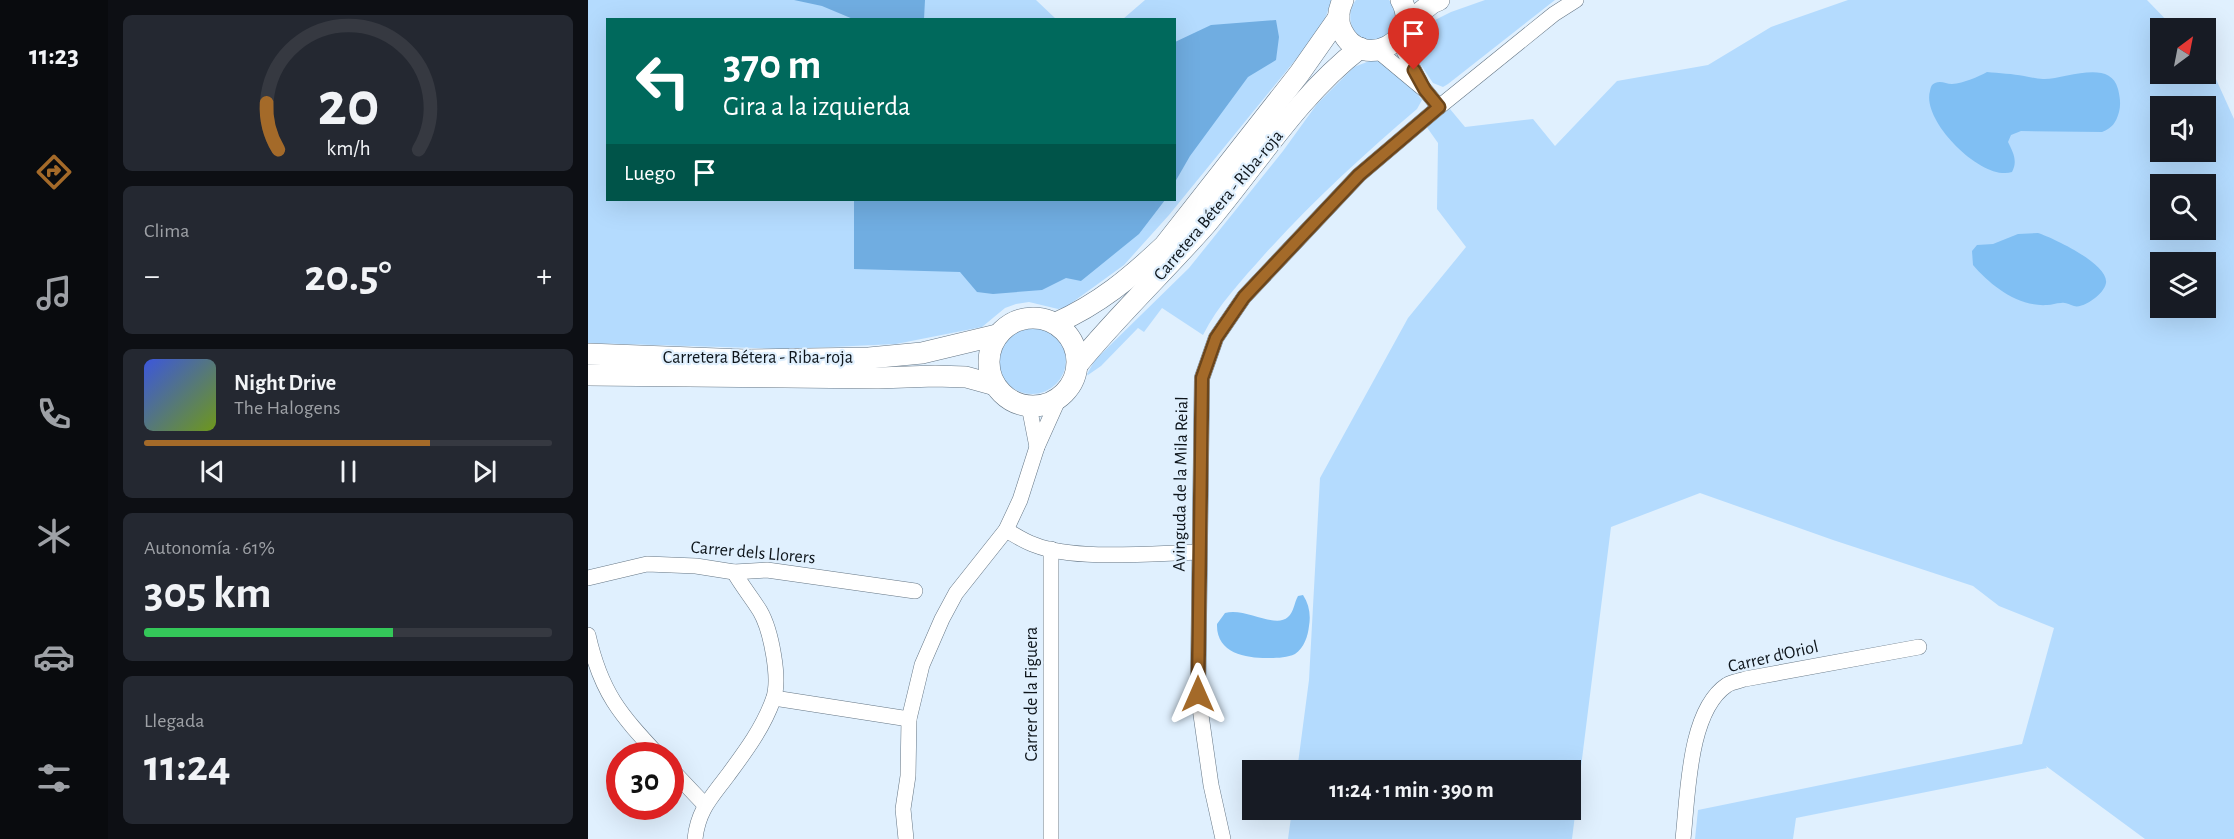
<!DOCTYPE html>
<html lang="es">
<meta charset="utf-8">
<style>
:root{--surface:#171b24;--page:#242831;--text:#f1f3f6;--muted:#9ea1a6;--line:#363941;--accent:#a46a29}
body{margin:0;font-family:"Alegreya Sans",sans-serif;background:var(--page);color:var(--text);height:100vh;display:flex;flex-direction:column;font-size:22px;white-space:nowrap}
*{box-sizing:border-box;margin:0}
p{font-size:20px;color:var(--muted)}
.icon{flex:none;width:33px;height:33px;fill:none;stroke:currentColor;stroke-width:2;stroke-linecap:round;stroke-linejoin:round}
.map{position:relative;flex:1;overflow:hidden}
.side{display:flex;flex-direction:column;gap:15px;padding:15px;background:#0d0f14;width:480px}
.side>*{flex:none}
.banner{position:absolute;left:18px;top:18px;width:570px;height:183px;border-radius:0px;box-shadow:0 6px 24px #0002;background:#00695c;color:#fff;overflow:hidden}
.needle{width:39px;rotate:32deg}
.controls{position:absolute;left:1562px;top:18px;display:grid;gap:12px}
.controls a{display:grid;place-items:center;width:66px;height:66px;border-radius:0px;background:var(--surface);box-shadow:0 6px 24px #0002;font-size:30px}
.speed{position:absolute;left:18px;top:742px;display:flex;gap:12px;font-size:30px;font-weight:700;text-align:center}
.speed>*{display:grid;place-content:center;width:78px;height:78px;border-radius:50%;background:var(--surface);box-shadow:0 6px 24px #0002;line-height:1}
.speed .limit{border:9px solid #d22;background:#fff;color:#111}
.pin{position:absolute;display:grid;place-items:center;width:51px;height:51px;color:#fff;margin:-62px -26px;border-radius:50% 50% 50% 0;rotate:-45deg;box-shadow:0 0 6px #0007}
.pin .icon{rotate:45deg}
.me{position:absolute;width:66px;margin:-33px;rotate:0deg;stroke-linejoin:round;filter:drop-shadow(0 0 4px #0008)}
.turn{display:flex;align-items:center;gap:21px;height:126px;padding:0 18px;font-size:27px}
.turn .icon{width:78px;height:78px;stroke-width:2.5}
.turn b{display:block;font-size:42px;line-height:51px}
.then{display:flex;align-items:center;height:57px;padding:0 18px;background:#0003;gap:12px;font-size:22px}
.big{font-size:45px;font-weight:700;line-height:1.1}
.side .tile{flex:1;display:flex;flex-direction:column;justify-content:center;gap:9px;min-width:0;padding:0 21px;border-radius:9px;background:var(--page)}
.side .dial{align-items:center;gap:0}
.dial svg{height:156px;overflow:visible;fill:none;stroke:var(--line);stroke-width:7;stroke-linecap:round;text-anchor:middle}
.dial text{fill:var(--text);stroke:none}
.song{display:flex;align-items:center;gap:18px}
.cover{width:72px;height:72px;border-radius:9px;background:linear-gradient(135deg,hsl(230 70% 55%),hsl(80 70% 35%))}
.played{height:6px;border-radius:3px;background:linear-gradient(90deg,var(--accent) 70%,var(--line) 70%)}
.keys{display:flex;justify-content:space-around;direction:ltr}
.heat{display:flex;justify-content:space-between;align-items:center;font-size:33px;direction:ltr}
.charge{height:9px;border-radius:4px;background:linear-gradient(90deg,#34c759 61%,var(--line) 0)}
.trip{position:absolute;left:654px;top:760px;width:339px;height:60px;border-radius:0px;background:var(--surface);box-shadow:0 6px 24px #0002;font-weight:700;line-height:60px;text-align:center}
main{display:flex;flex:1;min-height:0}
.tabs{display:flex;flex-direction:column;width:108px;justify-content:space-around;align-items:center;background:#090b0e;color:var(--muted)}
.tabs .icon{width:42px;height:42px}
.tabs .on{color:var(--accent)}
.tabs b{font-size:27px;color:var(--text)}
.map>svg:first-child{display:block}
</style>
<main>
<nav class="tabs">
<b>11:23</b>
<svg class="icon on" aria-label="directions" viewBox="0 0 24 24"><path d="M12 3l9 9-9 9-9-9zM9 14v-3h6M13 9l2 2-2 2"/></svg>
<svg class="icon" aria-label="music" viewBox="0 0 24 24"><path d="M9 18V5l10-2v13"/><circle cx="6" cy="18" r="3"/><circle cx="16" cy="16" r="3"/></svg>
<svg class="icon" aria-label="phone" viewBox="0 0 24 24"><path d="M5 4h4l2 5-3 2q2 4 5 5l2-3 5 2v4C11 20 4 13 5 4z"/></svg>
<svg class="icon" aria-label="climate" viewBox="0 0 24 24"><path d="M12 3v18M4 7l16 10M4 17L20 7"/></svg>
<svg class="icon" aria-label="car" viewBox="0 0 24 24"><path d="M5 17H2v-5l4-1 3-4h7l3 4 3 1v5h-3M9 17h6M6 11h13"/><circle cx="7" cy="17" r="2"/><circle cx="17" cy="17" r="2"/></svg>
<svg class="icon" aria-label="filters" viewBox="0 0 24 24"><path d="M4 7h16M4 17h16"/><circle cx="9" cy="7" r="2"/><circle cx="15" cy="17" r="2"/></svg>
</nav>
<section class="side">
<div class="tile dial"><svg viewBox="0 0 100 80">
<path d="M14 69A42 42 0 1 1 86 69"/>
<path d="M14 69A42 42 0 0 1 8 45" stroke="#a46a29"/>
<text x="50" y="56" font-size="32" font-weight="700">20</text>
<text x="50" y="72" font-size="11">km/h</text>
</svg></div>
<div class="tile"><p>Clima</p>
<div class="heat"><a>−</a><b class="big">20.5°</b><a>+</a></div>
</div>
<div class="tile">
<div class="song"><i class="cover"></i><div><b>Night Drive</b><p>The Halogens</p></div></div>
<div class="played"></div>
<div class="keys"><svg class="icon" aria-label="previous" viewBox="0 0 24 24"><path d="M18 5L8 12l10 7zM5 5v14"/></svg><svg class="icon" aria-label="pause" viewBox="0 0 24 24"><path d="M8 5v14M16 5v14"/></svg><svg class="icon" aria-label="next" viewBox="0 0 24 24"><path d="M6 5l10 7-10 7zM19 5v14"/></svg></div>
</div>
<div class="tile"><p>Autonomía · 61%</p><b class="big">305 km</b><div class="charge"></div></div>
<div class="tile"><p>Llegada</p><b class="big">11:24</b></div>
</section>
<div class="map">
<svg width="1646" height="839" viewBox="0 0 1646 839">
<rect width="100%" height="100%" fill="#e0f0fe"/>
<g fill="#b4dbfe" fill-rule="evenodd">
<path d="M0,0H448L468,19L20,20V200H586V20L535,19L557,0H744L735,24L722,42L581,215L536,265L478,307L470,309L441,302L428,304L417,308L394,327L308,344L200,349L0,343Z"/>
<path d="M768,0H801C811,11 807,21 802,33C798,35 793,39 789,40C765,46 755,15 768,0Z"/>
<path d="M897,0H967L860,84L855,87L845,83L829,59L839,26L841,23L863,12Z"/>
<path d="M1260,0H1559L1586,28H1572V74H1617V62L1623,68L1646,119V839H1557L1458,766L1459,768L1208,818L1205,839H1107L1110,810L1434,744L1466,628L1411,606L1385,586L1245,540L1112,493L1023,527L984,839H700L704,810H982V771H709L721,680L732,478L820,318L878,247L849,209L850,143L838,126L862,109L877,127L945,119L967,146L1029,81L1120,65L1183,27ZM1572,106H1617V152H1572ZM1572,184H1617V230H1572ZM1572,262H1617V308H1572Z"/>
<path d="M784,60C807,61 820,83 834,100L829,109C775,155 724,202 676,255C654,280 630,305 615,335L574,308L556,332L550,328L513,366L500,375L499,374L507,360L601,268L695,151L729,104L766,67Z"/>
<circle cx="444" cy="360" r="34"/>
</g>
<g fill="#70ade1">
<path d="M206,0H337L336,19H265L234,6Z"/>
<path d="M688,20L691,37L688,60L660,77L602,156L587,182V42L623,25Z"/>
<path d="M266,200H577L551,234L493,281L478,278L454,290L405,294L389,292L372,272L266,269Z"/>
</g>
<g fill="#80bff3">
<path d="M1399,72C1411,73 1425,74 1436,76C1442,77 1449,79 1455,79C1476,80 1522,58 1530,89C1532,97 1533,105 1531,112C1528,123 1524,128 1514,132L1433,131L1423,135L1420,142C1425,152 1430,161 1424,172C1395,182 1333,121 1342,91C1343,87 1343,85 1347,83C1353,80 1358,84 1364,84C1376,83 1390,77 1399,72Z"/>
<path d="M1450,233C1465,238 1521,264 1518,283C1517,289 1511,295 1507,298C1502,302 1492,308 1486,306C1481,305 1479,302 1473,303C1468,303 1464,305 1459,305C1430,307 1402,285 1385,265L1384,251L1389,245L1405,244L1430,234Z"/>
<path d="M715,595C721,604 723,615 721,626C720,636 716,648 707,654C699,658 688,658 679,658C657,658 628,653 629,624L637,613C657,607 687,629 700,617C706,612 706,603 710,596Z"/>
</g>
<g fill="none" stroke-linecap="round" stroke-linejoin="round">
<g stroke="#657685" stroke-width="16">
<g id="minor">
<path d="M813,35L815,49L832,82"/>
<path d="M789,50L837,90L851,107"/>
<path d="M441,406L449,447"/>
<path d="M418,530C427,535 437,542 447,545C487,561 567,553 611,552"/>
<path d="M463,549V839"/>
<path d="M0,578L59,564L108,566L146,572L179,570L327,591"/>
<path d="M0,635C13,693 32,714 71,756"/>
<path d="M186,698L321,719"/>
<path d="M82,768L117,805"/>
<path d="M107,839C110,810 123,798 140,775C157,752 175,728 185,700C193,680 183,630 172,611C164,598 154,586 146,572"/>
<path d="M318,839L315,809L320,776L321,719L334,665L354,619L368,593L418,530L432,500L449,447L471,398"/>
<path d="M635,839L623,785L610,694L614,378L628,338L656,297L771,175L851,107L966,14L988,0"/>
<path d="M1095,839C1100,796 1100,711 1139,685C1144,682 1151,681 1157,679L1331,647"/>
</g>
</g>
<g stroke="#657685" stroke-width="22">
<g id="secondary">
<path d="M755,0C750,10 749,21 754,31C774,73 836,40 813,0"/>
<path d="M817,25L844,3L851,0"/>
<circle cx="445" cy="362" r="44"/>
<path d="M468,323C511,304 542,278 576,246L711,74L751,17"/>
<path d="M0,354L157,360L281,358L334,353L409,335"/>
<path d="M490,364C530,315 577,271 619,223C669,164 710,96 772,48"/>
<path d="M0,375L290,378L347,376L378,377L407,385"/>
</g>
</g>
<use href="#minor" stroke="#fff" stroke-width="15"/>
<use href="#secondary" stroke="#fff" stroke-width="21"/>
</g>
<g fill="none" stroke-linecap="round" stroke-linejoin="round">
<g stroke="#6b451b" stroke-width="15">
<path id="route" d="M610,694L614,378L628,338L656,297L771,175L851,107L837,90L826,70"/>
</g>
<use href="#route" stroke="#a46a29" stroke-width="10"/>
</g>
<g text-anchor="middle" stroke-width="4.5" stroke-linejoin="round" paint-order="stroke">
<g font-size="18" fill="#0e151b" stroke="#e0f0fe">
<text transform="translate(630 205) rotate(-50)" y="6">Carretera Bétera - Riba-roja</text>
<text x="170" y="363">Carretera Bétera - Riba-roja</text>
<text transform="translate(592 484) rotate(-89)" y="6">Avinguda de la Mila Reial</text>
<text transform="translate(165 552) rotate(5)" y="6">Carrer dels Llorers</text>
<text transform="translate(1185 656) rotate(-13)" y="6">Carrer d'Oriol</text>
<text transform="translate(443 694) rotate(-90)" y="6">Carrer de la Figuera</text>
</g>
</g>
</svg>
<div class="controls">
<a><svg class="needle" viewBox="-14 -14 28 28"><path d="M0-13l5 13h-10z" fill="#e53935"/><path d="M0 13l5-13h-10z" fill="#9ea1a6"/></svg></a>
<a><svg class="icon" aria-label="sound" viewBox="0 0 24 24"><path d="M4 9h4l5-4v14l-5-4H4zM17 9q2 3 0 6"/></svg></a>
<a><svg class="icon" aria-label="search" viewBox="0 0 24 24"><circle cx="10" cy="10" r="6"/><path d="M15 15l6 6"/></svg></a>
<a><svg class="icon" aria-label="layers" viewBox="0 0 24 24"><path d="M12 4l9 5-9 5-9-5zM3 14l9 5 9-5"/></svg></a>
</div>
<div class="speed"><div class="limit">30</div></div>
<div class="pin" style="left:826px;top:70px;background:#d93025"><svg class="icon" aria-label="arrive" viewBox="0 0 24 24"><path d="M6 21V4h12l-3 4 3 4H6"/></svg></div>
<svg class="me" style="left:610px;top:694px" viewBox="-20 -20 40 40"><path d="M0-17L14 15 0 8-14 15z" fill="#a46a29" stroke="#fff" stroke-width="4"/></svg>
<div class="trip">11:24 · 1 min · 390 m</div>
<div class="banner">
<div class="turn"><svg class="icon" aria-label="left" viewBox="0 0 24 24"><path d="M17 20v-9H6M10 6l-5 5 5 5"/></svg><div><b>370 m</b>Gira a la izquierda</div></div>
<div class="then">Luego<svg class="icon" aria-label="arrive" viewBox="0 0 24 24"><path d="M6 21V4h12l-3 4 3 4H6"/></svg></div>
</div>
</div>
</main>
